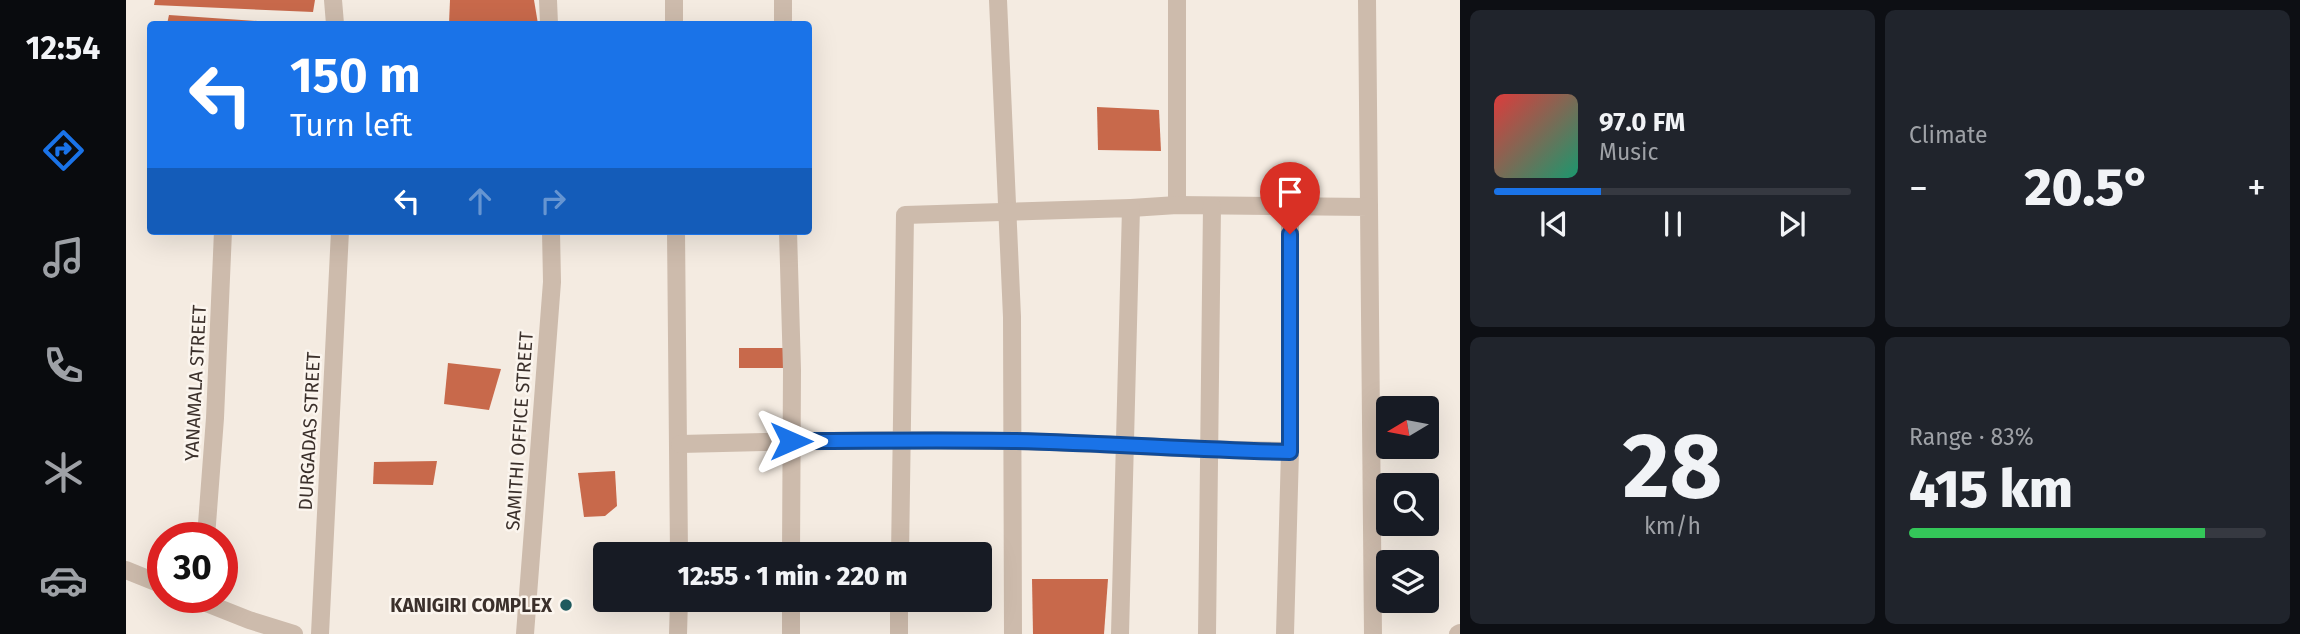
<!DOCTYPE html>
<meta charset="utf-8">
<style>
:root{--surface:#171b24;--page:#20242c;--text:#f1f3f6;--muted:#9ea1a6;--line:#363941;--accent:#1a73e8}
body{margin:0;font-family:"Fira Sans",sans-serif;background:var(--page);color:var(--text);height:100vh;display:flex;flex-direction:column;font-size:26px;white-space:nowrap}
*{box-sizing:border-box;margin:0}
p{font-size:23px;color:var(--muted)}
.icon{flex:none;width:38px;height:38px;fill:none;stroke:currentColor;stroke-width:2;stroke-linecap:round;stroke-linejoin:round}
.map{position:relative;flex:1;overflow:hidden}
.sheet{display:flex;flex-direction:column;gap:10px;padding:10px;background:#0d0f14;width:840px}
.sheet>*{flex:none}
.top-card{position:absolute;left:21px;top:21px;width:665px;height:214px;border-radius:7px;box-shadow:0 7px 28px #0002;background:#1a73e8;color:#fff;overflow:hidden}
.needle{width:46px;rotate:260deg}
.controls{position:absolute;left:1250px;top:396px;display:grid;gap:14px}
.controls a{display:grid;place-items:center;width:63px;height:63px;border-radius:7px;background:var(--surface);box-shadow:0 7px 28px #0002;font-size:35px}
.speed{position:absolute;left:21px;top:522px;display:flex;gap:14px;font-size:35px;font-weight:700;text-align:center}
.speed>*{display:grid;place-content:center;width:91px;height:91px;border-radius:50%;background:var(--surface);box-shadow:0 7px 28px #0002;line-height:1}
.speed .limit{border:10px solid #d22;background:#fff;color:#111}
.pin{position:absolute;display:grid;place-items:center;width:60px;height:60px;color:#fff;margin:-72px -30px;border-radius:50% 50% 50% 0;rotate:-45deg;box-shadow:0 0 7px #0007}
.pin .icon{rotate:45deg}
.me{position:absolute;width:77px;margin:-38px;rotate:90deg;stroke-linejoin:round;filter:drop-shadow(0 0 5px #0008)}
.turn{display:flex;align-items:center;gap:24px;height:147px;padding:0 28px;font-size:32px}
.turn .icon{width:91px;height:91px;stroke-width:2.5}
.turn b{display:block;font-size:49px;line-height:60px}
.lanes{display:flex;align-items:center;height:66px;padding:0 28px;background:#0003;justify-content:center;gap:35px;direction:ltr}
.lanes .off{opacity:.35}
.big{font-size:52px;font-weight:800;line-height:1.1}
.sheet .tile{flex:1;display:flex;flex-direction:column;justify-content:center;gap:10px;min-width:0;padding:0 24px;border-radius:10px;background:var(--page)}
.sheet .dial{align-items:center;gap:0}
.dial b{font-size:91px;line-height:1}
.song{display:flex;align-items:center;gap:21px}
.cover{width:84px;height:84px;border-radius:10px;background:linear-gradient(135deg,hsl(0 70% 55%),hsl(160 70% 35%))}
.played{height:7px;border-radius:4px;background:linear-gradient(90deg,var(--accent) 30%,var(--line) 30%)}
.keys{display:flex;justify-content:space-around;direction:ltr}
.heat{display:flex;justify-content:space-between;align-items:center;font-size:38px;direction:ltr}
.charge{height:10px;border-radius:5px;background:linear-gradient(90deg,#34c759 83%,var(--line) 0)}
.sheet .tiles{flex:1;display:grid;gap:10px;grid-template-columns:repeat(2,1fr)}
.trip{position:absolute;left:467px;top:542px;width:399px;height:70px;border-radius:7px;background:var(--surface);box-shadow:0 7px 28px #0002;font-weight:800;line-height:70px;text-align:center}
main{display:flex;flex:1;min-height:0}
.dock{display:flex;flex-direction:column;width:126px;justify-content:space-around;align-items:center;background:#090b0e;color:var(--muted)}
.dock .icon{width:49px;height:49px}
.dock .current{color:var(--accent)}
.dock b{font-size:32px;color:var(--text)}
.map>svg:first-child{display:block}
</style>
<main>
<nav class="dock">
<b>12:54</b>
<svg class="icon current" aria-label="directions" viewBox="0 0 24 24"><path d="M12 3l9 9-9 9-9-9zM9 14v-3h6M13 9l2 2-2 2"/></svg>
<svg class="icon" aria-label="music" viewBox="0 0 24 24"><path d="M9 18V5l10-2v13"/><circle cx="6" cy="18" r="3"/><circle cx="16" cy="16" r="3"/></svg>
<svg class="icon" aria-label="phone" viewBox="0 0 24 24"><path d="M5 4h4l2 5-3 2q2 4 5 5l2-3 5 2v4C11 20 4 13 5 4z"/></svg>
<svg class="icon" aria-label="climate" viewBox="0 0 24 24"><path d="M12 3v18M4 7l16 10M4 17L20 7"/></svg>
<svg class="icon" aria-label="car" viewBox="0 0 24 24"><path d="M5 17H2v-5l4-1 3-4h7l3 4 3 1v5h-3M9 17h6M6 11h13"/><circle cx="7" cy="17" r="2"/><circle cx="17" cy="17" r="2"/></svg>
</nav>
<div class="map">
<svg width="1334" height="634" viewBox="0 0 1334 634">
<rect width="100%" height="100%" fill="#f4ebe1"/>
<g fill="#c8694b">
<path d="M29,0H189L187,12L28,5Z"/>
<path d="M324,0H408L412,24H323Z"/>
<path d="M43,15L146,22V24H41Z"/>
<path d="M971,107L1033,110L1035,151L972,150Z"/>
<rect x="613" y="348" width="44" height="20"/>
<path d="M322,363L375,369L363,410L318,404Z"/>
<path d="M311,461L307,485L247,484L248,462Z"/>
<path d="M489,471L491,506L479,516L458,517L452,473Z"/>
<path d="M906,579H982L978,634H907Z"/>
</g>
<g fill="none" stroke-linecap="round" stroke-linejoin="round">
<g stroke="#cdbbac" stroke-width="18">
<path d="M207,0L209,24"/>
<path d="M422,0L423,24"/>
<path d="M548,0V24"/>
<path d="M657,0V24"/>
<path d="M872,0L886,317L887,634"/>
<path d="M1051,0V205"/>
<path d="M1241,0L1243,207"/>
<path d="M1164,207V451"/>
<path d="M1005,208L1051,205L1243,207L1247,634"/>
<path d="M550,231L553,555"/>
<path d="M662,231L666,370L665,555"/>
<path d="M554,444C665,441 777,439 888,441C980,443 1072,451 1164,451L1159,634"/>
<path d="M80,537L89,418L97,231"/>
<path d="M774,555L779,215L1005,208L994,634"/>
<path d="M0,570L37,585"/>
<path d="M65,597L123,620L168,634"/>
<path d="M194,634L214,231"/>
<path d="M399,634L426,282L425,231"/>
<path d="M552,634L553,600"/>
<path d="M665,634V600"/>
<path d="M773,634V600"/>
<path d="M1081,634L1086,206"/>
<path d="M1332,634L1334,633"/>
</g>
</g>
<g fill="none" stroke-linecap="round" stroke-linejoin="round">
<g stroke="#114b97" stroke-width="18">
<path id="route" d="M665,441C739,441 814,440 888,441C980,443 1072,450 1164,452V234"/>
</g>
<use href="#route" stroke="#1a73e8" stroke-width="12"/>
</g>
<circle fill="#1f5a5e" stroke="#fbf5ee" stroke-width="2.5" cx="440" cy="605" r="7"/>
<g text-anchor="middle" stroke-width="5" stroke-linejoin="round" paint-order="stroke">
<g font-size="19" fill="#3b302b" stroke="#fbf5ee">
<text transform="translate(69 383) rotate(-87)" y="7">YANAMALA STREET</text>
<text transform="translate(183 431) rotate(-87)" y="7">DURGADAS STREET</text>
<text transform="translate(393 431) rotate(-86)" y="7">SAMITHI OFFICE STREET</text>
</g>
<g font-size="19" font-weight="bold" fill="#3b302b" stroke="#fbf5ee" text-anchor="end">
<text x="426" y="612">KANIGIRI COMPLEX</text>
</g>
</g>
</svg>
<div class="controls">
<a><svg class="needle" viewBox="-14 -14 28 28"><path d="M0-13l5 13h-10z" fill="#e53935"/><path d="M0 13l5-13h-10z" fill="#9ea1a6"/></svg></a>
<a><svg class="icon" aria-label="search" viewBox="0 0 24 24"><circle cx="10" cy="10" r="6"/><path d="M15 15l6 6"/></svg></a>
<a><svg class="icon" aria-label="layers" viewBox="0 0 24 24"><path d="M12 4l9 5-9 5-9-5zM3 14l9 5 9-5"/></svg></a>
</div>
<div class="speed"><div class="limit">30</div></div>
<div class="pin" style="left:1164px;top:234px;background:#d93025"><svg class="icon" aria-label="arrive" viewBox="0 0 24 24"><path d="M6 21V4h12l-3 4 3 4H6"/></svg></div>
<svg class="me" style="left:665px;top:441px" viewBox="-20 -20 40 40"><path d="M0-17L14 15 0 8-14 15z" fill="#1a73e8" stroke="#fff" stroke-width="4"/></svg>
<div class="trip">12:55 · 1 min · 220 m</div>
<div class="top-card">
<div class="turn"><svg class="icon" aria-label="left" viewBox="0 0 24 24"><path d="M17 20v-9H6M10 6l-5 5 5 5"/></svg><div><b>150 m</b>Turn left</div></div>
<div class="lanes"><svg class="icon" aria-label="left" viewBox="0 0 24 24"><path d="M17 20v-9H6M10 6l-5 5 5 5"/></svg><svg class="icon off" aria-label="ahead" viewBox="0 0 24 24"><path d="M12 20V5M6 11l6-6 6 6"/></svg><svg class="icon off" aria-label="right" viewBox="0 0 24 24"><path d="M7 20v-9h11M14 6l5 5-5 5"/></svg></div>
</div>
</div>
<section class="sheet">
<div class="tiles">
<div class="tile">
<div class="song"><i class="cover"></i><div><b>97.0 FM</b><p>Music</p></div></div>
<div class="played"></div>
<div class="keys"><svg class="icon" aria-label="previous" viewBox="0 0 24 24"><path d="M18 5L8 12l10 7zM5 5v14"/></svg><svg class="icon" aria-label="pause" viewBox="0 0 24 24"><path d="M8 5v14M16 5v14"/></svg><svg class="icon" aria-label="next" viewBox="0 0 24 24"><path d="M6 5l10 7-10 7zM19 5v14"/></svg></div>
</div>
<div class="tile"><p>Climate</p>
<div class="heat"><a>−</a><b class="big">20.5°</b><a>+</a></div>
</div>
<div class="tile dial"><b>28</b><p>km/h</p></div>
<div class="tile"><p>Range · 83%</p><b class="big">415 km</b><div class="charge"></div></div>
</div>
</section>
</main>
